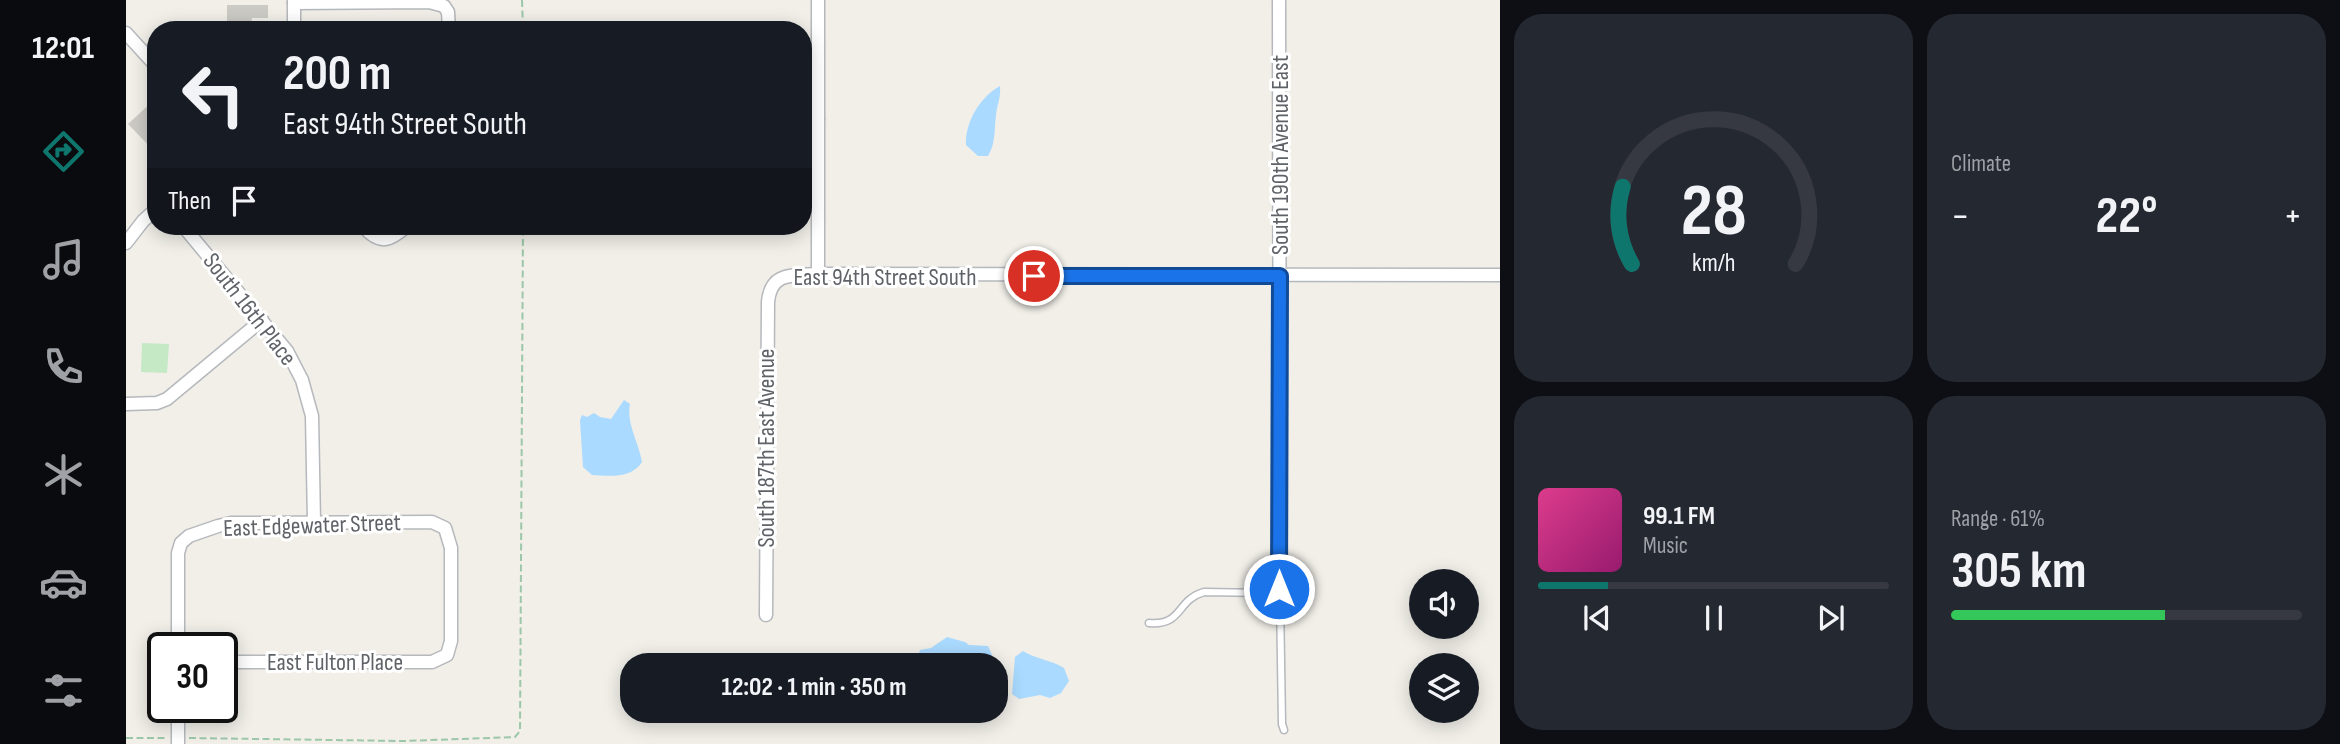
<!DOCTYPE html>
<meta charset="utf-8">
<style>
:root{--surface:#171b24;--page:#242831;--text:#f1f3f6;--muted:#9ea1a6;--line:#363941;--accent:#0f766e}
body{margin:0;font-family:"Sofia Sans Condensed",sans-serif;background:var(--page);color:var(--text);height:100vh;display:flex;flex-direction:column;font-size:26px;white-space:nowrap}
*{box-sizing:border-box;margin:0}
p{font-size:23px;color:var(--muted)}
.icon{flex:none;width:38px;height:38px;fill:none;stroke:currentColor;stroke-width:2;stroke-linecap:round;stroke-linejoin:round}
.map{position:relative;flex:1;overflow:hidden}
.details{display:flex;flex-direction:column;gap:14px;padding:14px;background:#0d0f14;width:840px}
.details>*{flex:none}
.top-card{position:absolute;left:21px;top:21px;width:665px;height:214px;border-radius:28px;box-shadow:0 4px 18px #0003;background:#171b24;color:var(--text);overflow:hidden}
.tools{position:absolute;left:1283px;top:569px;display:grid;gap:14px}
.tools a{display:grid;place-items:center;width:70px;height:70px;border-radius:50%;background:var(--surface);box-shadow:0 4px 18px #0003;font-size:35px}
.speed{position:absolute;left:21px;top:632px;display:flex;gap:14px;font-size:35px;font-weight:700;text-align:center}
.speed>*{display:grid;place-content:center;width:91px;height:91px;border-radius:50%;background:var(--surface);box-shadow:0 4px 18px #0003;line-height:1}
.speed .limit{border:4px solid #111;border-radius:10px;background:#fff;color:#111}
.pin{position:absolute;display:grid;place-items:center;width:60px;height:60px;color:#fff;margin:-30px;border:4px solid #fff;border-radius:50%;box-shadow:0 2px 7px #0007}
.me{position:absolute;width:77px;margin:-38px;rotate:0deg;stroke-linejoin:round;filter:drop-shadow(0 0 5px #0008)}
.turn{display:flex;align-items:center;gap:24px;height:147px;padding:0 21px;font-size:32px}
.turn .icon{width:91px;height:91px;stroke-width:2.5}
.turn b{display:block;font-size:49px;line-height:60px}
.then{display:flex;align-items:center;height:66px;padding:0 21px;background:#0003;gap:14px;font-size:26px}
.big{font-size:52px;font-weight:700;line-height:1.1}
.details .tile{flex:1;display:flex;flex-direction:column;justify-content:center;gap:10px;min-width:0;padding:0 24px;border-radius:28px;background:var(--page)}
.details .dial{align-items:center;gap:0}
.dial svg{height:182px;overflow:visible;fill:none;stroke:var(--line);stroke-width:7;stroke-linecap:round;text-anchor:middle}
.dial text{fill:var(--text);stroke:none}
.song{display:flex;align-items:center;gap:21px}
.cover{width:84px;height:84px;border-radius:10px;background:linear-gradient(135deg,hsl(330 70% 55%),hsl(320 70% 35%))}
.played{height:7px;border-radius:4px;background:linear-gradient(90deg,var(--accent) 20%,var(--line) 20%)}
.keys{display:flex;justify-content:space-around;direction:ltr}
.heat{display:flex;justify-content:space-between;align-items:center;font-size:38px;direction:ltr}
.charge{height:10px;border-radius:5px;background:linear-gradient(90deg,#34c759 61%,var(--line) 0)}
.details .tiles{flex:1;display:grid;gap:14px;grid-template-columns:repeat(2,1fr)}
.trip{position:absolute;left:494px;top:653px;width:388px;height:70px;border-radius:28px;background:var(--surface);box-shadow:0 4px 18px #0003;font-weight:700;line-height:70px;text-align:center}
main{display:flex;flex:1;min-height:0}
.tab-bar{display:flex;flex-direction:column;width:126px;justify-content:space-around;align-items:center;background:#090b0e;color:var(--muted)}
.tab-bar .icon{width:49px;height:49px}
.tab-bar .on{color:var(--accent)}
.tab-bar b{font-size:32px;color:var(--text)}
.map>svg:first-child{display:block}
</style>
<main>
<nav class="tab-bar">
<b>12:01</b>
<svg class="icon on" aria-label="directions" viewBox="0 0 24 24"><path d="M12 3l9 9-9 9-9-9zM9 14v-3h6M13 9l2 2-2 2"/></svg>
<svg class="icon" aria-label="music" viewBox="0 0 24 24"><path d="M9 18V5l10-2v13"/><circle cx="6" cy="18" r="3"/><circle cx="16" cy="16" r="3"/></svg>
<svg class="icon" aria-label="phone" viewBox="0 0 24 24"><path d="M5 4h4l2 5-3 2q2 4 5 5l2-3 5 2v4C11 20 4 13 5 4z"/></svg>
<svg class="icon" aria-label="climate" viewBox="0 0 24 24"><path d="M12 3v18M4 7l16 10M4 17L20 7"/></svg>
<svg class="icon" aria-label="car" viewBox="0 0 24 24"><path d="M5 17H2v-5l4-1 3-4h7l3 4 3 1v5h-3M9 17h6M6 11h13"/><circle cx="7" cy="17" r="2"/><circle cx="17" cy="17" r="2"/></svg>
<svg class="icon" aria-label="filters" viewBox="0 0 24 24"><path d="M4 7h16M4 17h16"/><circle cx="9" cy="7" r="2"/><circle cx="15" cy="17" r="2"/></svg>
</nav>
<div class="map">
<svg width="1374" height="744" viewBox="0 0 1374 744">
<rect width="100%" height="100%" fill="#f1efe8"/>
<path fill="#c5e8c5" d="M16,343L43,344L41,373L15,372Z"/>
<g fill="#aadaff">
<path d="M874,86C875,98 871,104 870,115C868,130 870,143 862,156H852L840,145C839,122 854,97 874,86Z"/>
<path d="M498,400L504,404C500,423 513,443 516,462C505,479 483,476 466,475L457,467L454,420L456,415L461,417L468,413L474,417L485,419Z"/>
<path d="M821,637L839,642L843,645L862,646L867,657L866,665H794L792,656L794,650L805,648Z"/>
<path d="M897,651C910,659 925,660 938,668L943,681L935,693L924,698L914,695L893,699L886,694L889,657Z"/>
</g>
<g fill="#cccac5">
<path d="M101,5H142V18H126L124,30H101Z"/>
<path d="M26,102L30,107V153L2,124Z"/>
</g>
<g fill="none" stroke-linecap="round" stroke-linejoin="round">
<g stroke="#b5b8bc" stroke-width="9">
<g id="service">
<path d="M1154,598L1156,724L1158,730"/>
<path d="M1023,623C1057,626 1050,600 1078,592L1140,593L1153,589"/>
</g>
</g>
<g stroke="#b5b8bc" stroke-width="15">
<g id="minor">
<path d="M1153,0L1154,598"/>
<path d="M168,3L303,2L318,6L322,12L323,30"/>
<path d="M168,30V0"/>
<path d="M0,33L30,66"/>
<path d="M677,119H692"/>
<path d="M57,226L161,351L176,380L186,416L188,522"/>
<path d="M237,226C254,246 264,241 281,226"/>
<path d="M0,243L17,221L30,209"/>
<path d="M692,274V0"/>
<path d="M0,404L31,403L41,399L136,320"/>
<path d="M640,615L642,302C645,271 667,276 692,274L1374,275"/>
<path d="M52,648V553L55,543L63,536L92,526L105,523L306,522L319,528L325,548V641L321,655L306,662H96"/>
<path d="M52,744V707"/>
</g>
</g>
<g stroke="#9cc7a9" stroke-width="2" stroke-dasharray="7 3.5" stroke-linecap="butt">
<path d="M396,0L397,30"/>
<path d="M0,738H40"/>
<path d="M63,738L278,741L389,737L394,731L397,226"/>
</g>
<use href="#service" stroke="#fff" stroke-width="6"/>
<use href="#minor" stroke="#fff" stroke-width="12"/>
</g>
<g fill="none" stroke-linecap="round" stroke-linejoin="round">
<g stroke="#114b97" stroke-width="18">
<path id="route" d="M908,276H1154L1153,589"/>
</g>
<use href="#route" stroke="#1a73e8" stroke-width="12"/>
</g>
<g text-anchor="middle" stroke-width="6" stroke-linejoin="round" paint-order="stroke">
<g font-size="24" fill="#5f6368" stroke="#fff">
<text transform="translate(1154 155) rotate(-90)" y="8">South 190th Avenue East</text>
<text x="759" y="285">East 94th Street South</text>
<text transform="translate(124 309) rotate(52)" y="8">South 16th Place</text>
<text transform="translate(640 448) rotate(-90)" y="8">South 187th East Avenue</text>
<text transform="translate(186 525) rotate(-2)" y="8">East Edgewater Street</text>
<text x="209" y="670">East Fulton Place</text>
</g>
</g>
</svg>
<div class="tools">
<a><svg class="icon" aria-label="sound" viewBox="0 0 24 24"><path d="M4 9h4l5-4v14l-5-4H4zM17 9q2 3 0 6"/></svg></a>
<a><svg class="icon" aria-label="layers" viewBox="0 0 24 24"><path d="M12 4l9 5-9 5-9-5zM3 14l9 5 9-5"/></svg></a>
</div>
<div class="speed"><div class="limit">30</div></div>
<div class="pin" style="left:908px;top:276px;background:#d93025"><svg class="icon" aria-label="arrive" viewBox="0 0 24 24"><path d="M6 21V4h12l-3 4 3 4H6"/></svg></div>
<svg class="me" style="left:1153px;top:589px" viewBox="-20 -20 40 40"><circle r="17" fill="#1a73e8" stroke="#fff" stroke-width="3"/><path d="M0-11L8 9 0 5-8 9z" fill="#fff"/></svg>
<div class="trip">12:02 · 1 min · 350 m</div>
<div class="top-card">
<div class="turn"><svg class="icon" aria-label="left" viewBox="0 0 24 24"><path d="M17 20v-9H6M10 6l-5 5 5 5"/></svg><div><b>200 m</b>East 94th Street South</div></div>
<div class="then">Then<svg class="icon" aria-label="arrive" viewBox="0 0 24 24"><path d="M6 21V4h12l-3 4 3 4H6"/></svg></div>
</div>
</div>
<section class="details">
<div class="tiles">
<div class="tile dial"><svg viewBox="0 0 100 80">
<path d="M14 69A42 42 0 1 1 86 69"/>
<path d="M14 69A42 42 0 0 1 10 35" stroke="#0f766e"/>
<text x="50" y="56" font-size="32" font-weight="700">28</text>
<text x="50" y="72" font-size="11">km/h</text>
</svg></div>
<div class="tile"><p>Climate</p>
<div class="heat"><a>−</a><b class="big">22°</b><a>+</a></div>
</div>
<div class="tile">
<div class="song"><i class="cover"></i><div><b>99.1 FM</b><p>Music</p></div></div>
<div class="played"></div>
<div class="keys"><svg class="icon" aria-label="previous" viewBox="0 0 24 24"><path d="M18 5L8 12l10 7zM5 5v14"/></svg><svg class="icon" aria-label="pause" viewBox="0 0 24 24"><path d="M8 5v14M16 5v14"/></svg><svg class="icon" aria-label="next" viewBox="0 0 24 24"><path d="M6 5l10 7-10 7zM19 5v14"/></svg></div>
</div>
<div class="tile"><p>Range · 61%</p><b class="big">305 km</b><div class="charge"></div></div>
</div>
</section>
</main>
